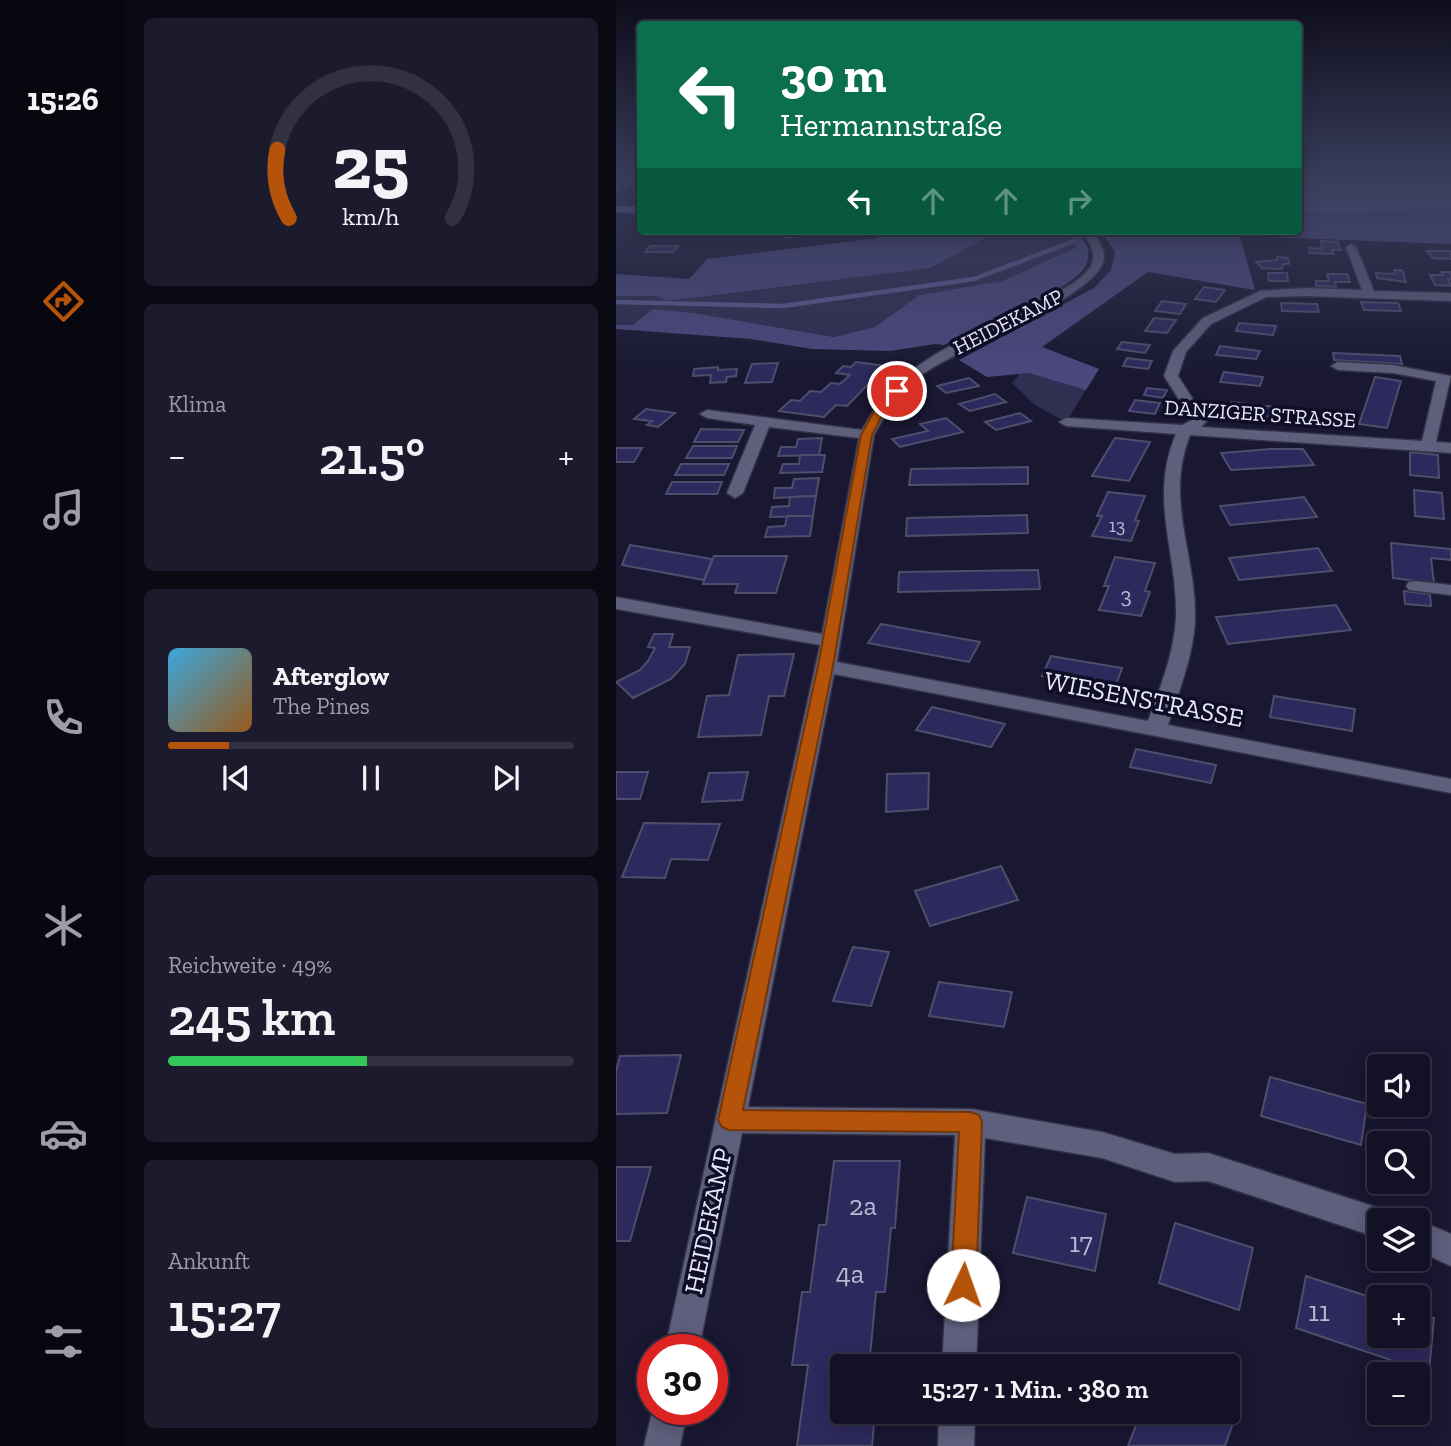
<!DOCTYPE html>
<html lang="de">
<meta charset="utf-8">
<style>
:root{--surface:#131125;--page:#1c1a2d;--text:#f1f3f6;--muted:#9d9da7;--line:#323142;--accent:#b45309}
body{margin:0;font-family:"Zilla Slab",serif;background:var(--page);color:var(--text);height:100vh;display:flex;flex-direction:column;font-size:26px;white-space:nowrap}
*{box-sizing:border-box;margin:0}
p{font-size:23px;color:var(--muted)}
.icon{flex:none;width:38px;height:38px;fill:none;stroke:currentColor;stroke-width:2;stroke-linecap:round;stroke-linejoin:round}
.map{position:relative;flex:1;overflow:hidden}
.details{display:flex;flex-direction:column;gap:18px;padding:18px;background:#0a0914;width:490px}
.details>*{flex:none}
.top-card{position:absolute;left:21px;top:21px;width:665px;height:214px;border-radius:7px;box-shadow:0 4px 18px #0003,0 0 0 2px var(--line);background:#0b6e4f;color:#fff;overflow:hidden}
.fabs{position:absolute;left:751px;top:1054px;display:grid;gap:14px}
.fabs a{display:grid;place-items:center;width:63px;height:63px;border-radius:7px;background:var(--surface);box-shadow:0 4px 18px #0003,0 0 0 2px var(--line);font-size:35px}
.speed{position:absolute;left:21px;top:1334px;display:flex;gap:14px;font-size:35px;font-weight:700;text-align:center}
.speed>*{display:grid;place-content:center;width:91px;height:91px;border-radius:50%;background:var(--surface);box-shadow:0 4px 18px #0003,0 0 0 2px var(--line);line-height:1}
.speed .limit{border:10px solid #d22;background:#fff;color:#111}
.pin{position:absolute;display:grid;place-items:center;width:60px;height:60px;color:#fff;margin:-30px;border:4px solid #fff;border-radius:50%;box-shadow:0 2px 7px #0007}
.me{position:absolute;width:77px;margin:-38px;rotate:3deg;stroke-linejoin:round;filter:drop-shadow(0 0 5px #0008)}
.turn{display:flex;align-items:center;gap:24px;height:147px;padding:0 28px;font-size:32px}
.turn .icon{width:91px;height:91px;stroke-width:2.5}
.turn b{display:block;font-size:49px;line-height:60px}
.lanes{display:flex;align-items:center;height:66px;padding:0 28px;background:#0003;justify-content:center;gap:35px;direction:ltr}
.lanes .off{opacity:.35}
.big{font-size:52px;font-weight:600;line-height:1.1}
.details .widget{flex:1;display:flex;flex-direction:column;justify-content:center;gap:10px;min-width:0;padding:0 24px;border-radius:10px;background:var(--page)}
.details .dial{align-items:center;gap:0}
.dial svg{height:182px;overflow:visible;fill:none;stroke:var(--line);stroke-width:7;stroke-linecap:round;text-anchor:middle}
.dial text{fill:var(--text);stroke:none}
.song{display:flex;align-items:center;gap:21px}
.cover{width:84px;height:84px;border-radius:10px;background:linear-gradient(135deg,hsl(200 70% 55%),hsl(30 70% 35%))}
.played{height:7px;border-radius:4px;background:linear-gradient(90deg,var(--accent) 15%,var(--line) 15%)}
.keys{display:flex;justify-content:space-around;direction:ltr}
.heat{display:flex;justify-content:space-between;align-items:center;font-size:38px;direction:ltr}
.charge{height:10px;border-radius:5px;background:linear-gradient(90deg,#34c759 49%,var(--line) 0)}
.trip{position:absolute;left:214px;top:1354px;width:410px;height:70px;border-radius:7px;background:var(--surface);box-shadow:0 4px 18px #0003,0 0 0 2px var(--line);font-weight:600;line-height:70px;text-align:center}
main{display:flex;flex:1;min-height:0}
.dock{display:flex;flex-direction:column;width:126px;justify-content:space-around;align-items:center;background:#08070f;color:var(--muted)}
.dock .icon{width:49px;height:49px}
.dock .on{color:var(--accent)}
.dock b{font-size:32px;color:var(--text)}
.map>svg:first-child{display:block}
</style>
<main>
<nav class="dock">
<b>15:26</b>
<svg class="icon on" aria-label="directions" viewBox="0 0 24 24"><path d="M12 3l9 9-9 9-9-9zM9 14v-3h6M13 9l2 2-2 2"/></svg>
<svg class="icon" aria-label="music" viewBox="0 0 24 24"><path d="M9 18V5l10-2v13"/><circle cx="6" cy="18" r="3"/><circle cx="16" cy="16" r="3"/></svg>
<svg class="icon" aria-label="phone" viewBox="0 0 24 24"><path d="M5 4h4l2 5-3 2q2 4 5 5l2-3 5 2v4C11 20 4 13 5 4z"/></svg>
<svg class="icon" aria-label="climate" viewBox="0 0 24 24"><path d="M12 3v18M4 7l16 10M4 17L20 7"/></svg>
<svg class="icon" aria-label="car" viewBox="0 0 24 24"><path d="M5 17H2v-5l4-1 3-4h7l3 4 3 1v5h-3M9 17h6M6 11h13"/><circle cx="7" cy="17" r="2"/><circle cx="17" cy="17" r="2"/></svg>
<svg class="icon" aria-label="filters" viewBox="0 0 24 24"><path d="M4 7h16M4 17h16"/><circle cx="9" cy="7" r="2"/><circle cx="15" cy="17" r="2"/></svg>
</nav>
<section class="details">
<div class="widget dial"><svg viewBox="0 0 100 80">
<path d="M14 69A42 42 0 1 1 86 69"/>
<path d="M14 69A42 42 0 0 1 9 39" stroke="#b45309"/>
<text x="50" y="56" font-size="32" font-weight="700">25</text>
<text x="50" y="72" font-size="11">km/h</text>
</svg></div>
<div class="widget"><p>Klima</p>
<div class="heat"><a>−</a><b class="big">21.5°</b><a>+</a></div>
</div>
<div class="widget">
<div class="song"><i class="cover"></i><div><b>Afterglow</b><p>The Pines</p></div></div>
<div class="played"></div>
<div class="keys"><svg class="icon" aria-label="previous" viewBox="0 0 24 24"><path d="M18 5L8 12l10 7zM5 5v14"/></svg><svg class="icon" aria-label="pause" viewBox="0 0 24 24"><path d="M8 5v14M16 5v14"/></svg><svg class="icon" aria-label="next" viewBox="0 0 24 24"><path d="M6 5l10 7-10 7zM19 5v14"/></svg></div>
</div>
<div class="widget"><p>Reichweite · 49%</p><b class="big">245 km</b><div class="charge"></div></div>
<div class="widget"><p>Ankunft</p><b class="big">15:27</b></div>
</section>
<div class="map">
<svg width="835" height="1446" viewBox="0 0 835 1446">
<rect width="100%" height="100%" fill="#191731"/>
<g fill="#302e51">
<path d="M409,231H452L461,247L386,281L303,295L259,327L218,337L78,313L17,325H0V296H40L51,301L315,268L375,235Z"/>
<path d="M426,347L483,369L450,422L419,405L396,383Z"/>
</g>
<g fill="#4b487e">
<path d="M683,175H835V181L797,183L683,178Z"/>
<path d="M835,209V244L624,236L639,290L532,272L426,347L483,369L470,390L413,373L371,377L343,360L478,288L495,270L499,252L485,231H508L521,237L570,231H682L683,214Z"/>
<path d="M257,231H409L375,235L315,268L51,301L40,296H0V274L73,279L91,259L263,238Z"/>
<path d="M452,231H461L473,249C472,254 472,261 470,265C458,291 357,331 328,345L319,344L274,351L196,349L135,339L0,329V325H17L37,309L78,313L218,337L259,327L303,295L386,281L461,247Z"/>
</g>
<path fill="#5e5c93" d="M683,178L797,183L835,181V209L683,214Z"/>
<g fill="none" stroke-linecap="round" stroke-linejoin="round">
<path stroke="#5e5c93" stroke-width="4.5" d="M0,302L167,306L358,279L458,241"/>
</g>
<g fill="#2e295c" stroke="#4e4e6c" stroke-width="2">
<path d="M0,180L20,184L0,191Z"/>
<path d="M179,231H197L200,234L170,238L166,233Z"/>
<path d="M705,241L722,242L724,250H716L717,254L694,253L693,248L706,249Z"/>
<path d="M34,246H62L57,252H29Z"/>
<path d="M811,251H835V259L817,258Z"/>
<path d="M661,257L672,258L673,264H667L666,269L646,268L640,262L661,260Z"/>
<path d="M778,270H786L790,282L761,278L760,273L779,274Z"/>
<path d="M825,272H835V279H832L835,286L819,285L814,275H827Z"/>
<path d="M652,273H671L672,281H653Z"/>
<path d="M711,274H731L734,282H719L720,287L700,286V281H713Z"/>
<path d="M588,287L609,290L600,302L579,299Z"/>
<path d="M546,301L570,304L564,314L539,311Z"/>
<path d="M745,302L782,303L785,311L748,310Z"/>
<path d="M665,303L701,304L703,312L666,311Z"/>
<path d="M538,318L560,320L551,333L529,331Z"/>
<path d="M623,323L660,326L657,335L620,331Z"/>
<path d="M506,342L534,345L529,353L501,349Z"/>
<path d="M604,346L644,351L640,359L600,355Z"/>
<path d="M717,353L784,356L786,364L718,360Z"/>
<path d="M511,358L536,361L532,369L507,366Z"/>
<path d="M240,362L270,366L231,406L220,405L208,417L163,411L175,400L184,401L194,391L205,392L215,383L224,384L234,375L220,373L227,366L235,367Z"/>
<path d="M162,363L156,382L129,383L136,364Z"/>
<path d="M102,367V370L121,369L120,376L111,377L110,382L94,383L95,375L77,376L78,369Z"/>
<path d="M608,372L647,377L644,386L604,382Z"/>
<path d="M759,377L785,381L771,428L743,424Z"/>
<path d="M353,378L363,386L330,393L321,386Z"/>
<path d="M531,388L551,390L547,398L528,395Z"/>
<path d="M379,394L390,402L354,411L343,404Z"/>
<path d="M519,400L544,403L539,414L513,411Z"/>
<path d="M615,402L661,407L658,418L612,412Z"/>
<path d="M30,409L59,413L42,427L31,425L36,421L18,419Z"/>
<path d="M404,413L415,421L380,430L369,422Z"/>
<path d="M330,418L347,432L284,447L276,439L312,431L304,424Z"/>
<path d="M85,429L128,430L122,442H78Z"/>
<path d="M206,438L203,455L162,456L165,447H180L182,439Z"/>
<path d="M499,438L534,442L513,481L476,476Z"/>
<path d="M77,446H121L116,458H70Z"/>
<path d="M0,448H26L18,462H0Z"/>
<path d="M654,449H687L698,465L615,470L605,453Z"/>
<path d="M794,452L822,455L823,478L794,475Z"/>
<path d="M184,455H209L206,472L164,473L167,464H183Z"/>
<path d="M65,464H113L108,475H59Z"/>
<path d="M412,467V484L293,485L295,469Z"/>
<path d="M203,478L200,496L158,498L159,488H176L178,479Z"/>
<path d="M56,482H106L101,494H50Z"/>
<path d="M798,490L826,493L828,519L799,516Z"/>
<path d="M492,492L529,496L519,520L523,521L515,541L476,536L486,516H481Z"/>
<path d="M200,496L197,516L154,517L156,507L173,506L174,497Z"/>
<path d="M688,497L701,517L614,525L604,506Z"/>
<path d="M411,515L412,533L290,536L291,518Z"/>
<path d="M171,516H197L194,536L149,537L152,527L169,526Z"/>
<path d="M775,543L835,549V560L815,558L818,583L777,578Z"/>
<path d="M14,545L96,559L88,580L6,565Z"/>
<path d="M702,548L716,571L623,580L613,558Z"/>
<path d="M98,556H171L160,593H119L122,584H87Z"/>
<path d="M499,557L539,563L529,591L534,592L525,616L483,610L493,586H488Z"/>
<path d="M422,570L424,589L282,592L283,572Z"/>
<path d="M788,591L814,594L815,606L789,604Z"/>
<path d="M720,605L735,630L612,644L600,617Z"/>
<path d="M265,624L364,642L353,662L252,643Z"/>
<path d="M38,634H57L53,647H74L69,664L55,679L17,698L0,682L24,670L32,661L39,648L32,647Z"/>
<path d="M178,654L168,696H153L145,735L82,737L91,696L113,695L122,655Z"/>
<path d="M435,656L506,668L499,688L426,676Z"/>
<path d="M658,696L739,709L736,731L654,717Z"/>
<path d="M316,707L389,724L375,747L300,730Z"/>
<path d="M520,749L600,765L595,783L514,767Z"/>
<path d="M0,772H32L24,799H0Z"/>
<path d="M132,772L126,800L86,802L93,773Z"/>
<path d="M313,773L312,809L270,812L271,774Z"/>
<path d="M28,823L104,824L92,860L55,859L49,878L6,877Z"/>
<path d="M385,866L402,900L314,926L299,891Z"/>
<path d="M237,947L273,952L255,1006L217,1001Z"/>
<path d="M323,982L396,992L388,1027L313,1016Z"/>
<path d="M65,1055L51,1113L0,1114V1071L4,1056Z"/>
<path d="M654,1077L751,1104L745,1145L645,1116Z"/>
<path d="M218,1161H284L279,1228H275L269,1292H260L253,1367H263H226V1412H259L256,1446H181L192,1365H176L186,1292H194L203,1225H210Z"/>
<path d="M0,1167H35L14,1241H0Z"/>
<path d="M411,1197L490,1214L479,1271L397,1253Z"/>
<path d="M559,1223L637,1248L623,1310L543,1283Z"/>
<path d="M690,1276L763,1300V1335H802V1313L818,1318L813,1373L680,1328Z"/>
<path d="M611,1396L624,1403L609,1446H512L525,1412H611Z"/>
</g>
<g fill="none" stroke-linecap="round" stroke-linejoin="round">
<g stroke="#323145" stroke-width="3">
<g id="street">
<path d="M466,231H476C483,240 492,254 486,265C468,302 343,347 304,376C283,391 270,413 258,435L221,662L532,721C544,688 558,654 560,618C562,552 532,499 560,434L450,426L443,422L450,418L566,425L576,420L548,376L557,351L587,318L644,291L689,288L746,290L730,247L735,244L740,247L758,291L835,293V301L689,296L650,297L595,324L570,352L562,376L591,421L585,427L806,441L820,381L777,373L722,370L715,366L722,362L777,365L835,376L820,442L835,443V453L574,435C548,501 581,555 579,621C577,657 563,691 552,725L835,779V793L218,674L132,1107L355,1109L486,1132L559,1154L592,1153L763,1208L774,1212L777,1220H763V1238L592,1181L559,1182L486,1158L369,1138L360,1367H326L339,1135L126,1133L83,1349H49L204,645L0,609V597L206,634L243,438L153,427L127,493L119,498L111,493L139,425L91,418L84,414L91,410L246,430C290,351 354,341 427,300C443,291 465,282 475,266C482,254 472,240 466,231Z"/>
<path d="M799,581L835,585V595L793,590L790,586L793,582Z"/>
<path d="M802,1220L835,1234V1266L802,1251Z"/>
<path d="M37,1408L72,1409L64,1446H28Z"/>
<path d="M323,1412H359L358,1446H322Z"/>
</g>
</g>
<g stroke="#323145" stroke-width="3">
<path id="secondary" d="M0,206L24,207V213L0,212Z"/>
</g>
<use href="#street" fill="#5e5e7d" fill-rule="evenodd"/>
<use href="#secondary" fill="#7170a1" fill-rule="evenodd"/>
</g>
<linearGradient id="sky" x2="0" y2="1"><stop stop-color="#0e0d1b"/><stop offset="0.46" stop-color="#383c5a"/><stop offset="1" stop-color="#383c5a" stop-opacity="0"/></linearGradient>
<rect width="835" height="377" fill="url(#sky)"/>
<path fill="#b45309" stroke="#753606" stroke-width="2" d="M281,387L287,391L270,408L256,435L217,666L127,1110L355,1112L363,1115L366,1122L360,1285L356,1294L347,1298L339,1294L335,1285L343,1132L113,1130L106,1127L102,1120L202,666L245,435L262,404Z"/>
<g text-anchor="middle" stroke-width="7" stroke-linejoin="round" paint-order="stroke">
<g font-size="19" fill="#b8b8d2">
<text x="501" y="532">13</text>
</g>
<g font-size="21" fill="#e6e7f9" stroke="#100e27">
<text transform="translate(392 322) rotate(-27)" y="7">HEIDEKAMP</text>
<text transform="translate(644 414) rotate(4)" y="7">DANZIGER STRASSE</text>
</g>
<g font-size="23" fill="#b8b8d2">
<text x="510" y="603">3</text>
</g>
<g font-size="26" fill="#e6e7f9" stroke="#100e27">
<text transform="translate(528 699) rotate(11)" y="9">WIESENSTRASSE</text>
<text transform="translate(92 1221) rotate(-78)" y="9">HEIDEKAMP</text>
</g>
<g font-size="28" fill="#b8b8d2">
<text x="247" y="1215">2a</text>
<text x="465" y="1252">17</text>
<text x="234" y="1283">4a</text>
<text x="703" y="1321">11</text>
</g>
</g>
</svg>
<div class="fabs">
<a><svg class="icon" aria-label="sound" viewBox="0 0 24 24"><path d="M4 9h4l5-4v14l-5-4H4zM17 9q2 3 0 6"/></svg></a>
<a><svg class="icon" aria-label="search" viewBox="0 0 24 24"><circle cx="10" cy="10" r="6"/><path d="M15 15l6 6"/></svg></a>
<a><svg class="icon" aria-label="layers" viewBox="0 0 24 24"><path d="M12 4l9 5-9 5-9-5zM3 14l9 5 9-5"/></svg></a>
<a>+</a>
<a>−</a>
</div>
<div class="speed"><div class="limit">30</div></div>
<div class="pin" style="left:281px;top:391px;background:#d93025"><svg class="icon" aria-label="arrive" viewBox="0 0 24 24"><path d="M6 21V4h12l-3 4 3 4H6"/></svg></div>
<svg class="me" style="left:347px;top:1285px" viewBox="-20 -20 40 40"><circle r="19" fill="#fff"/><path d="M0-13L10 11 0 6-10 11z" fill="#b45309"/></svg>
<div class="trip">15:27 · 1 Min. · 380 m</div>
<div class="top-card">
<div class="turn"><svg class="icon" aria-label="left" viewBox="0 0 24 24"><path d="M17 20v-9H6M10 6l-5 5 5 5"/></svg><div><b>30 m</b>Hermannstraße</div></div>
<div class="lanes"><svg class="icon" aria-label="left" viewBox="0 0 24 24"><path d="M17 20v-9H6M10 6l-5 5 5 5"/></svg><svg class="icon off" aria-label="ahead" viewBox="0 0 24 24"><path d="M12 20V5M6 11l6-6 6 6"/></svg><svg class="icon off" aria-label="ahead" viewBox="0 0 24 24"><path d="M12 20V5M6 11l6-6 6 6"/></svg><svg class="icon off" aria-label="right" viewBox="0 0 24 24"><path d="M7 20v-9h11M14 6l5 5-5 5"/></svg></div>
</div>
</div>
</main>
